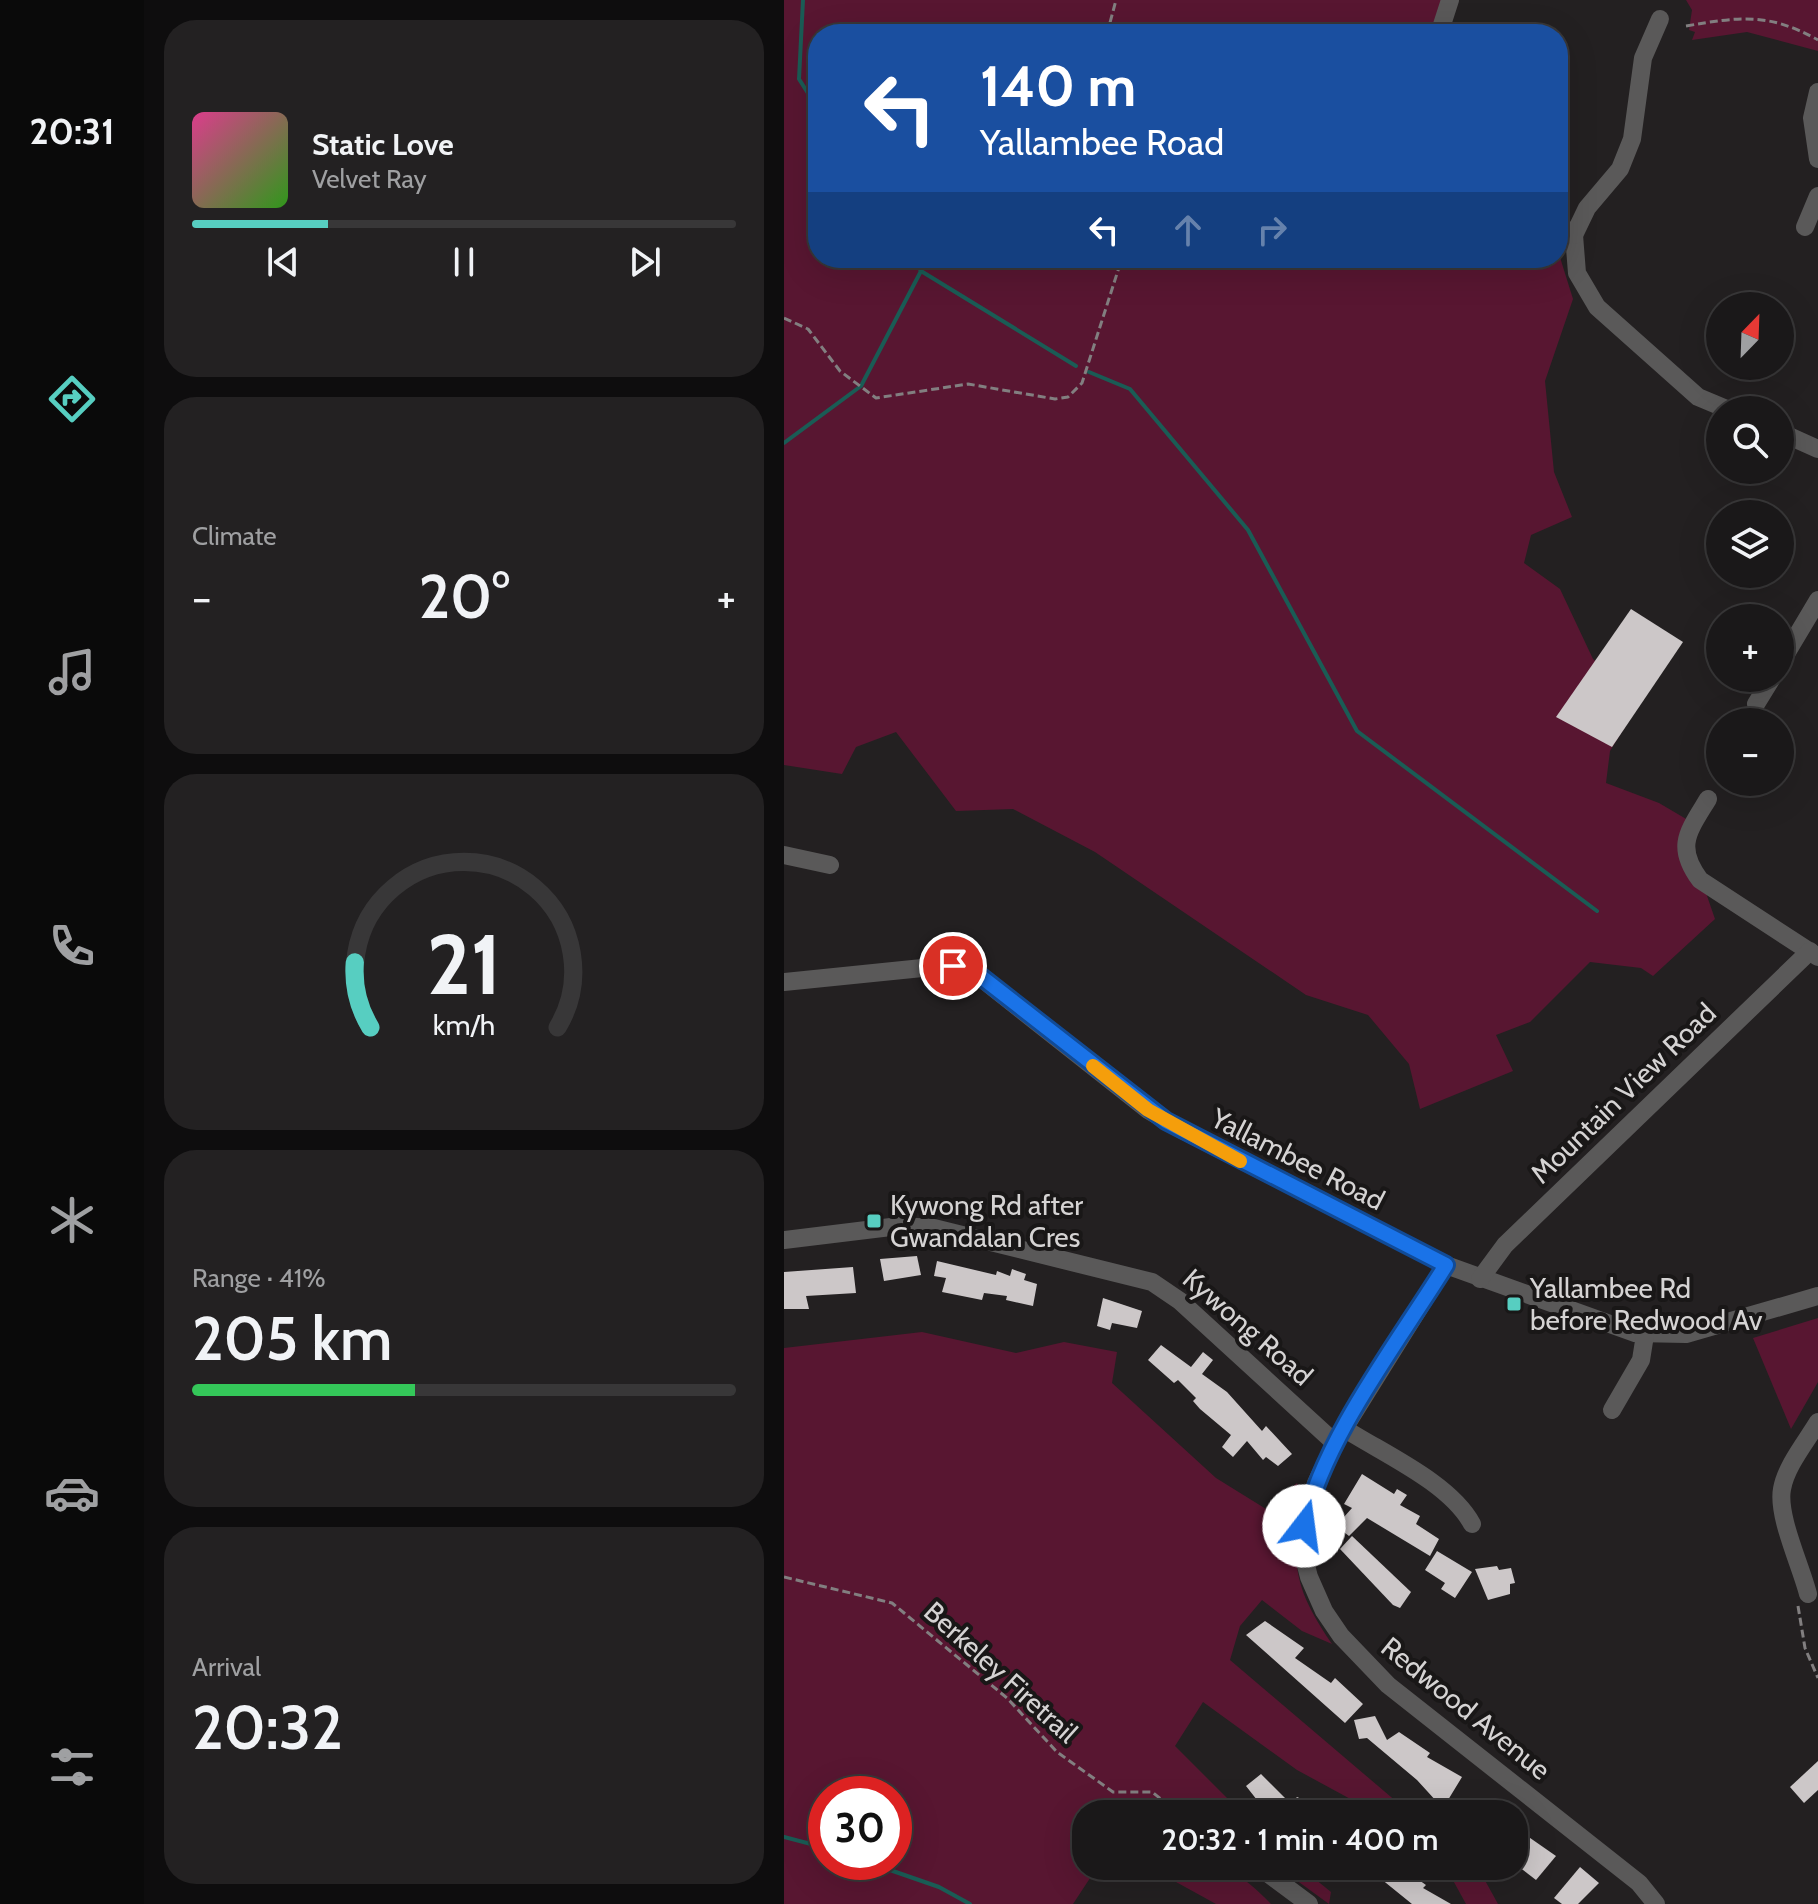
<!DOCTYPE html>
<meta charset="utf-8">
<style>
:root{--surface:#1a1819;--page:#232122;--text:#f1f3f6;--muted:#9fa0a2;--line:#383738;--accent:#57cec1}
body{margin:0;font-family:Cabin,sans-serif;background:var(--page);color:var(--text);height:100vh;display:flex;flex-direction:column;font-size:30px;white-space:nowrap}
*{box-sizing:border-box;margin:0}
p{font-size:26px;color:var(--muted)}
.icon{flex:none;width:44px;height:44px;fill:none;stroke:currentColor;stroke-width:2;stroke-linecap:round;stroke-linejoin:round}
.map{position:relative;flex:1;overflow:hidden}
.side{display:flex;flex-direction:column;gap:20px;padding:20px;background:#0e0d0e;width:640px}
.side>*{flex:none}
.hud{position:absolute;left:24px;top:24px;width:760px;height:244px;border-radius:32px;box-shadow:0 8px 32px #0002,0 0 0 2px var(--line);background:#1a4fa0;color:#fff;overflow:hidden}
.needle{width:52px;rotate:23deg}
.fabs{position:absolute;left:922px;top:292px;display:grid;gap:16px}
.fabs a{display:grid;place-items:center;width:88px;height:88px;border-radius:50%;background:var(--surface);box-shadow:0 8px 32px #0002,0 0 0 2px var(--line);font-size:40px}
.speed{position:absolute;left:24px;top:1776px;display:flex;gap:16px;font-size:40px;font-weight:700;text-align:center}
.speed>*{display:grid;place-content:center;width:104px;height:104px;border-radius:50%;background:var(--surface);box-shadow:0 8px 32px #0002,0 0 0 2px var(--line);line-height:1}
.speed .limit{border:12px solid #d22;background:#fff;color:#111}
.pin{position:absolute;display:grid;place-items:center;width:68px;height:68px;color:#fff;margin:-34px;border:4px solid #fff;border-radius:50%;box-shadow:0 2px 8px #0007}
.me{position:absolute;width:88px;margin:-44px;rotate:15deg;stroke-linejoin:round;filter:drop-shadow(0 0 6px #0008)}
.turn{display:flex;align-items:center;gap:28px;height:168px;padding:0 40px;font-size:36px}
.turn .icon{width:104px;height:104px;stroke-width:2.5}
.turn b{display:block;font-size:56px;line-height:68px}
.lanes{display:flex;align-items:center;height:76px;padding:0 40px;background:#0003;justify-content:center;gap:40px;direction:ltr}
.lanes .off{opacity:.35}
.big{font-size:60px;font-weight:600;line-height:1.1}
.side .widget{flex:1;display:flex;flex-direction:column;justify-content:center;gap:12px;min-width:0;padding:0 28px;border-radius:32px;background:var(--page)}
.side .dial{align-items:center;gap:0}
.dial svg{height:208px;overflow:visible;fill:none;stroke:var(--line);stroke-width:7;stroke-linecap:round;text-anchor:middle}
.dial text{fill:var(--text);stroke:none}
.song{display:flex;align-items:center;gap:24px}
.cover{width:96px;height:96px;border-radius:12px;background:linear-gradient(135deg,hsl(330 70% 55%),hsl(110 70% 35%))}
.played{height:8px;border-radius:4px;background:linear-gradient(90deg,var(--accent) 25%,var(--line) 25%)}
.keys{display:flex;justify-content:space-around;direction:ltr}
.heat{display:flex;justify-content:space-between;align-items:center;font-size:44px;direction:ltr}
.charge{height:12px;border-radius:6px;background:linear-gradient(90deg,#34c759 41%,var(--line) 0)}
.trip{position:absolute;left:288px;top:1800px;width:456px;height:80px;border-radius:32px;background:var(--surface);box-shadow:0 8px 32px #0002,0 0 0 2px var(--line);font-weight:600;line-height:80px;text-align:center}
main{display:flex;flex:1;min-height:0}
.dock{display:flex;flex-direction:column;width:144px;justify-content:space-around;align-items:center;background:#0a0a0a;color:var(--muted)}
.dock .icon{width:56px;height:56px}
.dock .active{color:var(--accent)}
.dock b{font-size:36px;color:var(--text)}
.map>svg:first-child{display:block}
</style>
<main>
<nav class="dock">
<b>20:31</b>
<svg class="icon active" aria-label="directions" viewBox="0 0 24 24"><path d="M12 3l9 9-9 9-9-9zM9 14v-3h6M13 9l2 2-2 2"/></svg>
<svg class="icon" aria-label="music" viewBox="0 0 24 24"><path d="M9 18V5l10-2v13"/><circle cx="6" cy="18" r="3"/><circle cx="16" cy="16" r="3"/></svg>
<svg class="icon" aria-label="phone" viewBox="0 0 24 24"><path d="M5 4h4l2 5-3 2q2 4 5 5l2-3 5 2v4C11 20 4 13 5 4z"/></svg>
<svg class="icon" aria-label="climate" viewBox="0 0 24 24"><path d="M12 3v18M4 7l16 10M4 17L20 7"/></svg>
<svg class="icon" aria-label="car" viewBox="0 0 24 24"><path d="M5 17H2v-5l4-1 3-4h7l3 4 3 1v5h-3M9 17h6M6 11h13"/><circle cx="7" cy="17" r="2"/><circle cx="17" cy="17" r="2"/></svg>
<svg class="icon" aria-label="filters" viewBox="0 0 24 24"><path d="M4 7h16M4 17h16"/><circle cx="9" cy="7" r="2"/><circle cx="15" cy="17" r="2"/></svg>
</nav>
<section class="side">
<div class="widget">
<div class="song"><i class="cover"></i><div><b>Static Love</b><p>Velvet Ray</p></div></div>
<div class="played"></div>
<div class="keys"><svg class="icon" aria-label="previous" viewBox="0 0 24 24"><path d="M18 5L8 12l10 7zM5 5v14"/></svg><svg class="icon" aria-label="pause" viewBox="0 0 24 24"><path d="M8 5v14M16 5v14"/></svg><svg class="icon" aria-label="next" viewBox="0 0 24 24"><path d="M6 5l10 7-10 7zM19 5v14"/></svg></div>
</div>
<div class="widget"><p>Climate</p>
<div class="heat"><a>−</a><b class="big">20°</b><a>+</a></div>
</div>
<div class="widget dial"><svg viewBox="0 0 100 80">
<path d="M14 69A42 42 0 1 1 86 69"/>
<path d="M14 69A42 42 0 0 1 8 44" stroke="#57cec1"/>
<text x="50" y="56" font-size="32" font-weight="700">21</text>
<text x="50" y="72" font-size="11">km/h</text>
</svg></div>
<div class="widget"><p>Range · 41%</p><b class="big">205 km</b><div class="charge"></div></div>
<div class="widget"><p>Arrival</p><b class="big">20:32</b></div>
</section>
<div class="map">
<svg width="1034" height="1904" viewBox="0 0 1034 1904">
<rect width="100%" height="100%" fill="#232021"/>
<g fill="#581631" fill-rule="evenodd">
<path d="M0,0H666L655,34H34V258H774V251L789,299L761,381L770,472L788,517L747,535L740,563L776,589L809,659L856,702L826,751L822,783L875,803L909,823L903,838L931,919L869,976L857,968L806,962L746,1022L712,1035L729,1071L636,1109L625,1064L584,1015L522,995L311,852L229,809L172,811L112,732L72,747L58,774L0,765Z"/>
<path d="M902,0H1034V51L963,32L908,40L911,32L905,30L908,10Z"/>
<path d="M1034,1318V1382L1007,1429L969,1338Z"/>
<path d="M138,1332L232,1353L280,1342L333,1352L328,1383L432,1478L482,1509L513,1483L516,1493C510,1565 506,1582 548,1644L518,1631L478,1600L456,1626L446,1660L627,1814H594L513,1770L419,1702L391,1746L459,1814H302V1866H314L289,1904H0V1348ZM42,1794H110V1862H42Z"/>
<path d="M363,1866C424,1866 441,1855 487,1904H432Z"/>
<path d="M493,1866H515L547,1892L545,1904Z"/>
<path d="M656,1866H687L698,1875L714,1904H682L665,1873Z"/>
</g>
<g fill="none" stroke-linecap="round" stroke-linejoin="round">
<g stroke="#1a5c55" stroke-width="4">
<path d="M19,0L15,79L34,109"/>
<path d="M129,258L137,271L292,366"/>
<path d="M305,372L346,389L464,530L573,731L813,911"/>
<path d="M0,443L77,386L137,271"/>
<path d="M0,1837L42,1848"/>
<path d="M83,1862L155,1887L186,1904"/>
</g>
</g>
<g fill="#ccc7c8">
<path d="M847,609L899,642L828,747L772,717Z"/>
<path d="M133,1256L137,1275L100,1281L96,1259Z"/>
<path d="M153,1261L212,1275L213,1271L226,1276L228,1269L242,1274L240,1280L253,1284L249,1306L222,1300L223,1296L200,1293L198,1300L158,1292L162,1278L150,1276Z"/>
<path d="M69,1267L72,1293L22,1296L25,1309H0V1272Z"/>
<path d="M319,1298L358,1311L353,1328L328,1323L326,1330L313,1326Z"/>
<path d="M377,1345L407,1367L419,1352L429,1360L418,1374L443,1392L478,1431L482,1426L508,1454L494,1466L482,1457L479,1460L463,1441L449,1457L438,1447L447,1435L416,1409L409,1401L412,1398L394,1380L390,1383L364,1360Z"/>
<path d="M578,1474L610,1494L613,1489L623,1495L616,1505L636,1516L632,1524L655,1539L646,1556L583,1518L565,1536L552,1526L568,1508L560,1504Z"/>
<path d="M568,1536L627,1592L616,1608L609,1605L556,1549Z"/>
<path d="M653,1551L688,1572L671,1598L657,1589L661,1583L641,1570Z"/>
<path d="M713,1566L715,1570L727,1568L731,1583L726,1584V1594L704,1600L691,1569Z"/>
<path d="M481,1621L520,1648L511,1658L547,1683L551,1678L579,1704L561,1723L462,1635Z"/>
<path d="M591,1716L603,1740L615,1732L646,1753L643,1757L678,1777L664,1800L688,1814H664L633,1780L583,1738L575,1739L570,1720Z"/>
<path d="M1034,1761V1790L1020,1803L1006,1787Z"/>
<path d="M477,1774L507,1804L513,1797L550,1814H498L492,1808L484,1814L462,1786Z"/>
<path d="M736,1831L772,1856L752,1880L730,1863V1839Z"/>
<path d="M560,1866H615L642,1885L639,1888L667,1904H628L586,1870L576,1880Z"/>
<path d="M796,1867L815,1883L794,1904H778L770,1898Z"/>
</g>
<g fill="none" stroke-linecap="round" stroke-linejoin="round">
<g stroke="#827f80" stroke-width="3" stroke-dasharray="8 4" stroke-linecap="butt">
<path d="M902,26C955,17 984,12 1034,40"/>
<path d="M323,34L332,0"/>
<path d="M0,318L24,329L56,371L92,398L184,384L271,399L284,397L298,383L338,258"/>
<path d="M0,1577L108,1603L223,1698L273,1752L329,1792H368L396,1814"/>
<path d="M1014,1606L1021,1648L1034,1678"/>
</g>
<g stroke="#5a5959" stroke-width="18">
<path d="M655,34L666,0"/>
<path d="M1034,92L1028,118L1034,159"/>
<path d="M774,224L790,235L793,273L813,307L914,397L945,410"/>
<path d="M1021,227L1034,196"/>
<path d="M790,235L803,208L836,169L848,139L859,58L876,19"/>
<path d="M996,432L1034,449"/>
<path d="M996,664L1034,600"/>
<path d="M972,704L988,678"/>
<path d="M924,799C904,832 891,846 916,880L1034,957"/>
<path d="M0,855L46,865"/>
<path d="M0,982L158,966L188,971L364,1110L400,1131L662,1265L851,1333L902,1334L1034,1296"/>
<path d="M0,1240L115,1226L150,1228L368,1282L396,1301L551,1443"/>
<path d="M662,1265L551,1443L532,1483L520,1526L518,1550L525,1577L540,1611L557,1636L604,1685L855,1883L872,1904"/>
<path d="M696,1279L721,1245L1026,951"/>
<path d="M828,1410L857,1360L861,1335"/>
<path d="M561,1429C600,1454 666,1483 688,1524"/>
<path d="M1024,1594C1017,1566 993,1516 998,1489C1002,1466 1022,1442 1034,1422"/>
<path d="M474,1866L525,1904"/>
</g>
</g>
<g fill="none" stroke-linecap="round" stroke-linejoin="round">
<g stroke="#114b97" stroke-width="20">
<path id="route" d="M169,966L195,975L382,1121L662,1265C615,1341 539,1439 520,1526"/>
</g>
<use href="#route" stroke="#1a73e8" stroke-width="14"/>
<path stroke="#f59e0b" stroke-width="14" d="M309,1066L364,1110L456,1161"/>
</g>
<g fill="#57cec1" stroke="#191717" stroke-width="3">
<rect x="82" y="1213" width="16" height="16" rx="4"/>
<rect x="722" y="1296" width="16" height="16" rx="4"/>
</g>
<g text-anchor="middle" stroke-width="8" stroke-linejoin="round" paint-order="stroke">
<g font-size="28" fill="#d5d3d3" stroke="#191717">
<text transform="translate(839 1093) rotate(-44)" y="10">Mountain View Road</text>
<text transform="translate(514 1159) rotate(27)" y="10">Yallambee Road</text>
<text transform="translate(464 1327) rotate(41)" y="10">Kywong Road</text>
<text transform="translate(217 1672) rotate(42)" y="10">Berkeley Firetrail</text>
<text transform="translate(682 1708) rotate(39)" y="10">Redwood Avenue</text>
</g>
<g font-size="28" fill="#d5d3d3" stroke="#191717" text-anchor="start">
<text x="106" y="1215">Kywong Rd after<tspan x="106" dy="32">Gwandalan Cres</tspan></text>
<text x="746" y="1298">Yallambee Rd<tspan x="746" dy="32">before Redwood Av</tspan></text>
</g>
</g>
</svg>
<div class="fabs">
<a><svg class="needle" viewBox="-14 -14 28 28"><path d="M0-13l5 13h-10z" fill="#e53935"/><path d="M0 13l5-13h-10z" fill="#9fa0a2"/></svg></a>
<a><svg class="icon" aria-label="search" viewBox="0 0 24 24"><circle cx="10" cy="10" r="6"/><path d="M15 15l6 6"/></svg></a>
<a><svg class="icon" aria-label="layers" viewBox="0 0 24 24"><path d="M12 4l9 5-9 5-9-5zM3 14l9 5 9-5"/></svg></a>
<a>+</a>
<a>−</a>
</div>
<div class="speed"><div class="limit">30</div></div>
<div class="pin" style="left:169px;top:966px;background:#d93025"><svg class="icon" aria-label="arrive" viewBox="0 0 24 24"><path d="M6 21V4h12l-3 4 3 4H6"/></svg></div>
<svg class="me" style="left:520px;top:1526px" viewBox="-20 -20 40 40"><circle r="19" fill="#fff"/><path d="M0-13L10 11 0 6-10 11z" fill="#1a73e8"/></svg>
<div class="trip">20:32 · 1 min · 400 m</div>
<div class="hud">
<div class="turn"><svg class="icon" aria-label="left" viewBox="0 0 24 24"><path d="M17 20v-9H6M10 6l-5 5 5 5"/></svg><div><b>140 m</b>Yallambee Road</div></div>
<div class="lanes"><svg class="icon" aria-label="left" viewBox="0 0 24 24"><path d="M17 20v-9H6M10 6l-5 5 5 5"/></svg><svg class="icon off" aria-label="ahead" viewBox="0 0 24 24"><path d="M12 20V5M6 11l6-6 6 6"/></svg><svg class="icon off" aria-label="right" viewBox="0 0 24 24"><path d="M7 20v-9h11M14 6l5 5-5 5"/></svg></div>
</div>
</div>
</main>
